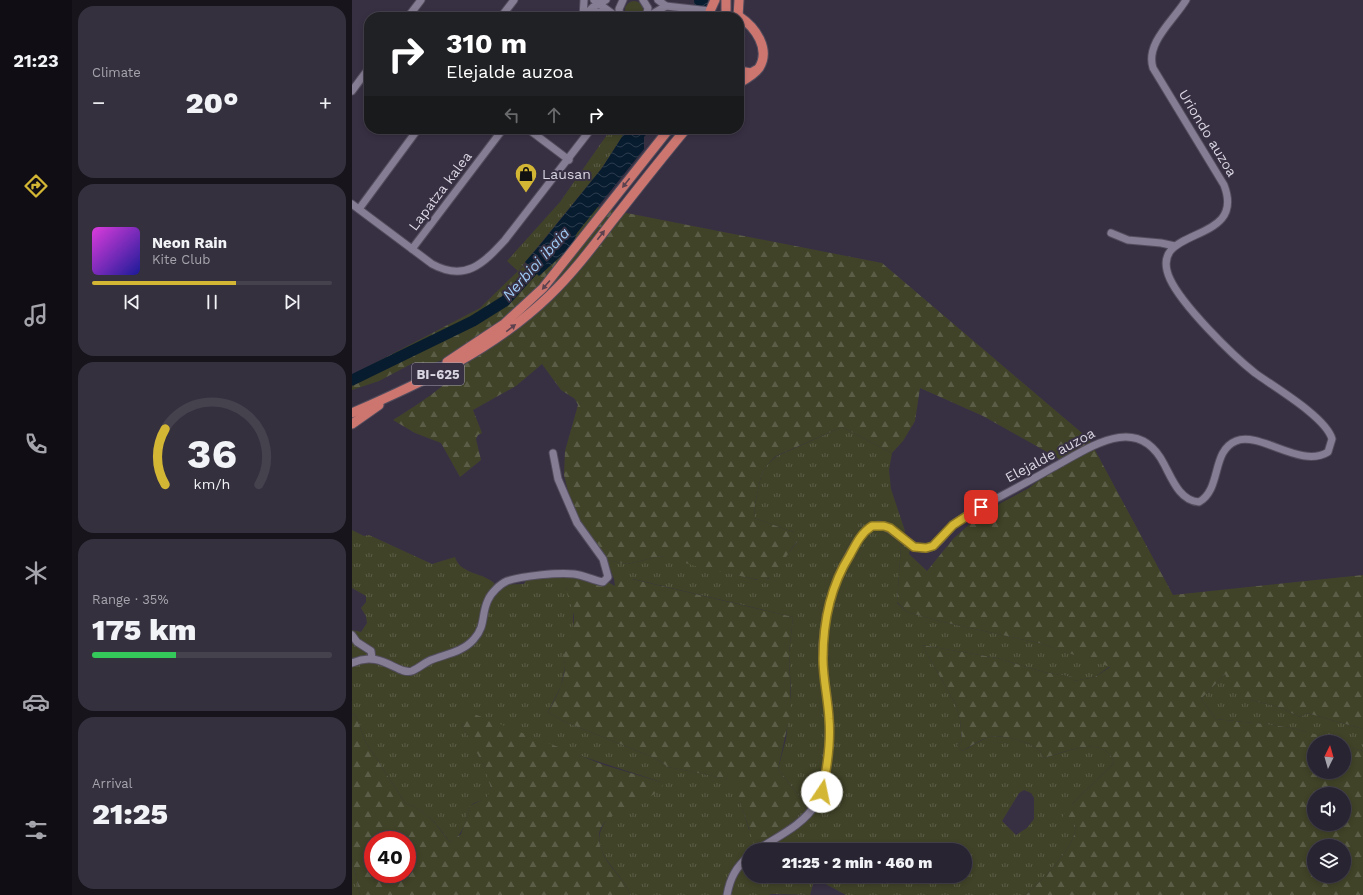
<!DOCTYPE html>
<meta charset="utf-8">
<style>
:root{--surface:#292432;--page:#35303e;--text:#f1f3f6;--muted:#a5a4ac;--line:#45414d;--accent:#d4b635}
body{margin:0;font-family:"Work Sans",sans-serif;background:var(--page);color:var(--text);height:100vh;display:flex;flex-direction:column;font-size:15px;white-space:nowrap}
*{box-sizing:border-box;margin:0}
p{font-size:13px;color:var(--muted)}
.icon{flex:none;width:22px;height:22px;fill:none;stroke:currentColor;stroke-width:2;stroke-linecap:round;stroke-linejoin:round}
.map{position:relative;flex:1;overflow:hidden}
.sheet{display:flex;flex-direction:column;gap:6px;padding:6px;background:#17141c;width:280px}
.sheet>*{flex:none}
.top-card{position:absolute;left:12px;top:12px;width:380px;height:122px;border-radius:16px;box-shadow:0 2px 6px #0003,0 0 0 1px var(--line);background:#202124;color:#fff;overflow:hidden}
.needle{width:26px;rotate:5deg}
.fabs{position:absolute;left:955px;top:735px;display:grid;gap:8px}
.fabs a{display:grid;place-items:center;width:44px;height:44px;border-radius:50%;background:var(--surface);box-shadow:0 2px 6px #0003,0 0 0 1px var(--line);font-size:20px}
.speed{position:absolute;left:12px;top:831px;display:flex;gap:8px;font-size:20px;font-weight:700;text-align:center}
.speed>*{display:grid;place-content:center;width:52px;height:52px;border-radius:50%;background:var(--surface);box-shadow:0 2px 6px #0003,0 0 0 1px var(--line);line-height:1}
.speed .limit{border:6px solid #d22;background:#fff;color:#111}
.pin{position:absolute;display:grid;place-items:center;width:34px;height:34px;color:#fff;margin:-17px;border-radius:8px;box-shadow:0 2px 6px #0006}
.me{position:absolute;width:44px;margin:-22px;rotate:11deg;stroke-linejoin:round;filter:drop-shadow(0 0 3px #0008)}
.turn{display:flex;align-items:center;gap:14px;height:84px;padding:0 16px;font-size:18px}
.turn .icon{width:52px;height:52px;stroke-width:2.5}
.turn b{display:block;font-size:28px;line-height:34px}
.lanes{display:flex;align-items:center;height:38px;padding:0 16px;background:#0003;justify-content:center;gap:20px;direction:ltr}
.lanes .off{opacity:.35}
.big{font-size:30px;font-weight:800;line-height:1.1}
.sheet .card{flex:1;display:flex;flex-direction:column;justify-content:center;gap:6px;min-width:0;padding:0 14px;border-radius:16px;background:var(--page)}
.sheet .dial{align-items:center;gap:0}
.dial svg{height:104px;overflow:visible;fill:none;stroke:var(--line);stroke-width:7;stroke-linecap:round;text-anchor:middle}
.dial text{fill:var(--text);stroke:none}
.song{display:flex;align-items:center;gap:12px}
.cover{width:48px;height:48px;border-radius:6px;background:linear-gradient(135deg,hsl(300 70% 55%),hsl(240 70% 35%))}
.played{height:4px;border-radius:2px;background:linear-gradient(90deg,var(--accent) 60%,var(--line) 60%)}
.keys{display:flex;justify-content:space-around;direction:ltr}
.heat{display:flex;justify-content:space-between;align-items:center;font-size:22px;direction:ltr}
.charge{height:6px;border-radius:3px;background:linear-gradient(90deg,#34c759 35%,var(--line) 0)}
.trip{position:absolute;left:390px;top:843px;width:230px;height:40px;border-radius:20px;background:var(--surface);box-shadow:0 2px 6px #0003,0 0 0 1px var(--line);font-weight:800;line-height:40px;text-align:center}
main{display:flex;flex:1;min-height:0}
.menu{display:flex;flex-direction:column;width:72px;justify-content:space-around;align-items:center;background:#100e14;color:var(--muted)}
.menu .icon{width:28px;height:28px}
.menu .selected{color:var(--accent)}
.menu b{font-size:18px;color:var(--text)}
.map>svg:first-child{display:block}
</style>
<main>
<nav class="menu">
<b>21:23</b>
<svg class="icon selected" aria-label="directions" viewBox="0 0 24 24"><path d="M12 3l9 9-9 9-9-9zM9 14v-3h6M13 9l2 2-2 2"/></svg>
<svg class="icon" aria-label="music" viewBox="0 0 24 24"><path d="M9 18V5l10-2v13"/><circle cx="6" cy="18" r="3"/><circle cx="16" cy="16" r="3"/></svg>
<svg class="icon" aria-label="phone" viewBox="0 0 24 24"><path d="M5 4h4l2 5-3 2q2 4 5 5l2-3 5 2v4C11 20 4 13 5 4z"/></svg>
<svg class="icon" aria-label="climate" viewBox="0 0 24 24"><path d="M12 3v18M4 7l16 10M4 17L20 7"/></svg>
<svg class="icon" aria-label="car" viewBox="0 0 24 24"><path d="M5 17H2v-5l4-1 3-4h7l3 4 3 1v5h-3M9 17h6M6 11h13"/><circle cx="7" cy="17" r="2"/><circle cx="17" cy="17" r="2"/></svg>
<svg class="icon" aria-label="filters" viewBox="0 0 24 24"><path d="M4 7h16M4 17h16"/><circle cx="9" cy="7" r="2"/><circle cx="15" cy="17" r="2"/></svg>
</nav>
<section class="sheet">
<div class="card"><p>Climate</p>
<div class="heat"><a>−</a><b class="big">20°</b><a>+</a></div>
</div>
<div class="card">
<div class="song"><i class="cover"></i><div><b>Neon Rain</b><p>Kite Club</p></div></div>
<div class="played"></div>
<div class="keys"><svg class="icon" aria-label="previous" viewBox="0 0 24 24"><path d="M18 5L8 12l10 7zM5 5v14"/></svg><svg class="icon" aria-label="pause" viewBox="0 0 24 24"><path d="M8 5v14M16 5v14"/></svg><svg class="icon" aria-label="next" viewBox="0 0 24 24"><path d="M6 5l10 7-10 7zM19 5v14"/></svg></div>
</div>
<div class="card dial"><svg viewBox="0 0 100 80">
<path d="M14 69A42 42 0 1 1 86 69"/>
<path d="M14 69A42 42 0 0 1 14 26" stroke="#d4b635"/>
<text x="50" y="56" font-size="32" font-weight="700">36</text>
<text x="50" y="72" font-size="11">km/h</text>
</svg></div>
<div class="card"><p>Range · 35%</p><b class="big">175 km</b><div class="charge"></div></div>
<div class="card"><p>Arrival</p><b class="big">21:25</b></div>
</section>
<div class="map">
<svg width="1011" height="895" viewBox="0 0 1011 895">
<defs>
<pattern id="grass-tufts" width="24" height="20" patternUnits="userSpaceOnUse"><rect width="24" height="20" fill="#414328"/><path d="M3 7l-1-3M5 7V3M7 7l1-3M15 17l-1-3M17 17v-4M19 17l1-3" fill="none" stroke="#5c5d47"/></pattern>
<pattern id="forest-firs" width="22" height="20" patternUnits="userSpaceOnUse"><rect width="22" height="20" fill="#414328"/><path d="M5 1l3.5 6h-7zM16 11l3.5 6h-7z" fill="#5c5d47"/></pattern>
<pattern id="water-waves" width="16" height="10" patternUnits="userSpaceOnUse"><rect width="16" height="10" fill="#071c2f"/><path d="M0 5q4-4 8 0t8 0" fill="none" stroke="#2b3c4d"/></pattern>
</defs>
<rect width="100%" height="100%" fill="#373043"/>
<g fill="url(#grass-tufts)" fill-rule="evenodd">
<circle cx="282" cy="10" r="9"/>
<path d="M321,11L344,14V17H319Z"/>
<path d="M259,129H275L250,168L166,271L155,261L208,202Z"/>
<path d="M490,427L540,453L537,470L539,489L553,531L549,546L545,603L555,612L591,622L687,643L758,666L743,677L722,681L720,677L692,672L645,658L570,645L603,703L608,719L610,741L605,745L610,751C619,747 629,739 638,737C650,734 678,742 687,750C689,752 690,756 692,758C713,753 753,733 762,763L720,804H718L719,822L723,825C727,844 688,882 674,895H494L468,881L461,884L458,895L419,894L417,895H278C269,868 230,851 256,818L309,782L229,756L109,723C116,736 144,781 138,793C134,803 121,799 117,809C113,822 111,836 98,842C85,825 75,810 53,803L13,741L4,716L0,714V630L9,632L15,623L14,616L9,608L14,602V596L0,588V530L12,536L17,535L80,564L103,557C108,575 133,572 144,585L172,584L174,580L197,577H219L214,588L221,610V628L212,653L213,666L209,686L196,712L211,721L303,758L316,767L382,780L397,830L425,837L455,806L426,769L434,739L439,695L437,653L441,617L281,579H262L255,560L275,564L309,556L405,580L416,579L446,541L441,532L402,518L403,504L409,476L415,465L425,456ZM672,790L679,793L682,798V819L675,828L664,835L650,821L667,793ZM397,850H613V876H397Z"/>
<path d="M873,674L878,683L899,700L927,707L948,717L955,713L1011,729V751L992,746V742C976,742 960,732 944,729C918,724 890,722 864,719L849,699Z"/>
<path d="M0,859L8,895H0Z"/>
</g>
<g fill="url(#forest-firs)" fill-rule="evenodd">
<path d="M234,205L530,263L737,439L821,595L1011,575V729L955,713L948,717L927,707L899,700L886,694L878,687L873,674L849,699L864,719C904,724 946,724 983,742H962V772H992V746L1011,751V895H674C688,882 727,844 723,825L709,820L718,803L720,804L762,763C753,733 712,753 692,758C690,756 689,752 687,750C678,742 650,734 638,737C629,739 619,746 610,751L605,745L610,741L608,719L603,703L570,645L645,658L692,672L721,677L722,681L743,677L758,667L687,643L591,622L555,612L545,602L549,546L553,533L560,542L557,554L575,571L601,539L621,521L649,503L677,488L711,461L631,416L568,388L563,421L551,441L540,453L490,427L424,456L415,465L409,476L403,504L402,518L441,532L444,535L446,541C434,553 427,575 411,581L347,567L309,556L275,564L255,560L230,525L216,491L212,475L213,451L226,405L223,399L209,390L190,364L164,386L121,410L130,433L126,435L124,439L129,460L108,477L89,443L63,433L41,420C59,409 111,377 114,356C96,354 80,368 61,366L63,362L27,381L0,390V375L128,308ZM962,794H992V824H962ZM962,846H992V876H962Z"/>
<path d="M228,574L247,577L263,586L262,579H280L441,617L437,653L439,710L426,769L455,806L425,837L404,850L381,780L316,767L303,758L211,721L196,712C204,698 212,683 213,666C213,662 211,658 212,654C213,641 222,631 222,618C222,607 211,592 215,582C218,577 223,576 228,574Z"/>
<path d="M117,712L252,765L309,782L311,785C297,809 235,808 249,849C255,867 272,877 278,895H8L0,859V714L4,716L13,741L53,803C77,811 83,824 98,842L109,834L118,806L135,797L139,788L132,766L109,723L108,714ZM21,840H55V874H21Z"/>
</g>
<g fill="url(#water-waves)">
<path d="M342,0H356L352,17H344Z"/>
<path d="M275,129H299L292,137V149L225,233L220,246L187,276L173,262L187,246L250,168Z"/>
</g>
<g fill="none" stroke-linecap="round" stroke-linejoin="round">
<path stroke="#071c2f" stroke-width="11" d="M0,380L121,321L153,301L190,260"/>
<g stroke="#524d5d" stroke-width="9">
<g id="minor">
<path d="M242,0L265,17"/>
<path d="M291,0L296,8L294,17"/>
<path d="M306,0L314,6L358,11"/>
<path d="M56,17L69,0"/>
<path d="M149,17L162,0"/>
<path d="M231,17L241,7L254,0"/>
<path d="M231,17L232,0"/>
<path d="M236,17L244,12H257"/>
<path d="M268,17L267,9L271,0"/>
<path d="M295,17L314,6"/>
<path d="M0,91L17,68"/>
<path d="M176,129L217,160"/>
<path d="M0,204L80,264C113,282 131,264 153,240L239,129"/>
<path d="M7,209L66,129"/>
<path d="M759,233L776,240L809,243L823,246"/>
<path d="M60,249L151,129"/>
<path d="M0,635L5,642L19,651L20,658"/>
<path d="M0,663C29,649 46,676 60,671C67,668 72,663 79,660C94,654 111,652 122,639C134,626 129,614 136,600C139,593 148,584 155,581C169,576 207,572 222,574C231,575 241,580 251,582L256,577L251,559L225,523L206,479L201,453"/>
<path d="M405,850C426,836 450,826 464,804C472,791 473,778 475,764C476,750 478,735 477,721C477,701 472,681 471,661C469,627 479,586 496,557C501,548 506,537 515,530C536,511 552,553 576,548C586,546 593,533 600,526C605,521 611,518 617,514C644,498 673,484 700,468C736,449 785,411 812,464C820,479 828,501 847,502C870,489 859,451 884,441C908,431 949,469 976,452L980,439C974,417 922,387 903,373C879,354 830,305 818,279C793,224 896,247 872,185L801,68C793,43 822,20 834,0"/>
<path d="M375,895C378,878 384,867 397,856"/>
</g>
</g>
<g stroke="#524d5d" stroke-width="11">
<g id="major">
<path d="M359,17L358,11L363,0"/>
<path d="M374,17V0"/>
<path d="M386,17L387,0"/>
<path d="M387,71L399,73L404,70"/>
<path d="M387,83C394,79 402,75 407,68C419,49 403,27 388,17"/>
<path d="M95,362L152,324L191,288L317,129"/>
<path d="M0,413C71,382 141,350 197,296C220,274 239,249 258,224C283,192 308,160 334,129"/>
<path d="M0,424L27,405"/>
</g>
</g>
<use href="#minor" stroke="#857d93" stroke-width="7"/>
<use href="#major" stroke="#cd7670" stroke-width="9"/>
</g>
<defs><path id="oneway-solid" d="M-6-.8H1V-3.2L6.5 0L1 3.2V.8H-6Z"/></defs>
<g fill="#5c424e">
<use href="#oneway-solid" transform="translate(274 183) rotate(128)"/>
<use href="#oneway-solid" transform="translate(249 235) rotate(-52)"/>
<use href="#oneway-solid" transform="translate(194 285) rotate(131)"/>
<use href="#oneway-solid" transform="translate(159 328) rotate(-37)"/>
</g>
<g fill="none" stroke-linecap="round" stroke-linejoin="round">
<g stroke="#8a7622" stroke-width="10">
<path id="route" d="M470,792C475,769 479,743 477,719C476,699 471,679 471,659C471,622 478,587 498,555C504,544 509,533 520,526H532L538,528L562,547L574,548L581,546L601,525L629,507"/>
</g>
<use href="#route" stroke="#d4b635" stroke-width="7"/>
</g>
<defs>
<g id="shop-pin" transform="scale(1.15)"><path d="M0 17L-7.5 6A9.5 9.5 0 1 1 7.5 6Z" fill="#d4b635" stroke="#373043"/><path d="M-5-2.5h2.3a2.7 3.5 0 0 1 5.4 0H5L5.5 6h-11ZM-1.5-2.5h3a1.5 2.3 0 0 0-3 0Z" fill="#111"/></g>
</defs>
<g fill-rule="evenodd">
<use href="#shop-pin" x="174" y="174"/>
</g>
<g text-anchor="middle" stroke-width="4" stroke-linejoin="round" paint-order="stroke">
<rect fill="#373043" stroke="#a8a4b2" stroke-width="1" x="60" y="363" width="52" height="22" rx="3"/>
<g font-size="13" font-weight="bold" fill="#d9d5e1">
<text x="86" y="379">BI-625</text>
</g>
<g font-size="14" fill="#d9d5e1" stroke="#373043">
<text transform="translate(856 133) rotate(59)" y="5">Uriondo auzoa</text>
<text transform="translate(88 191) rotate(-53)" y="5">Lapatza kalea</text>
<text transform="translate(698 455) rotate(-28)" y="5">Elejalde auzoa</text>
</g>
<g font-size="14" fill="#d9d5e1" stroke="#373043" text-anchor="start">
<text x="190" y="179">Lausan</text>
</g>
<g font-size="15" font-style="italic" fill="#9fcbf6" stroke="#373043">
<text transform="translate(184 264) rotate(-48)" y="5">Nerbioi ibaia</text>
</g>
</g>
</svg>
<div class="fabs">
<a><svg class="needle" viewBox="-14 -14 28 28"><path d="M0-13l5 13h-10z" fill="#e53935"/><path d="M0 13l5-13h-10z" fill="#a5a4ac"/></svg></a>
<a><svg class="icon" aria-label="sound" viewBox="0 0 24 24"><path d="M4 9h4l5-4v14l-5-4H4zM17 9q2 3 0 6"/></svg></a>
<a><svg class="icon" aria-label="layers" viewBox="0 0 24 24"><path d="M12 4l9 5-9 5-9-5zM3 14l9 5 9-5"/></svg></a>
</div>
<div class="speed"><div class="limit">40</div></div>
<div class="pin" style="left:629px;top:507px;background:#d93025"><svg class="icon" aria-label="arrive" viewBox="0 0 24 24"><path d="M6 21V4h12l-3 4 3 4H6"/></svg></div>
<svg class="me" style="left:470px;top:792px" viewBox="-20 -20 40 40"><circle r="19" fill="#fff"/><path d="M0-13L10 11 0 6-10 11z" fill="#d4b635"/></svg>
<div class="trip">21:25 · 2 min · 460 m</div>
<div class="top-card">
<div class="turn"><svg class="icon" aria-label="right" viewBox="0 0 24 24"><path d="M7 20v-9h11M14 6l5 5-5 5"/></svg><div><b>310 m</b>Elejalde auzoa</div></div>
<div class="lanes"><svg class="icon off" aria-label="left" viewBox="0 0 24 24"><path d="M17 20v-9H6M10 6l-5 5 5 5"/></svg><svg class="icon off" aria-label="ahead" viewBox="0 0 24 24"><path d="M12 20V5M6 11l6-6 6 6"/></svg><svg class="icon" aria-label="right" viewBox="0 0 24 24"><path d="M7 20v-9h11M14 6l5 5-5 5"/></svg></div>
</div>
</div>
</main>
